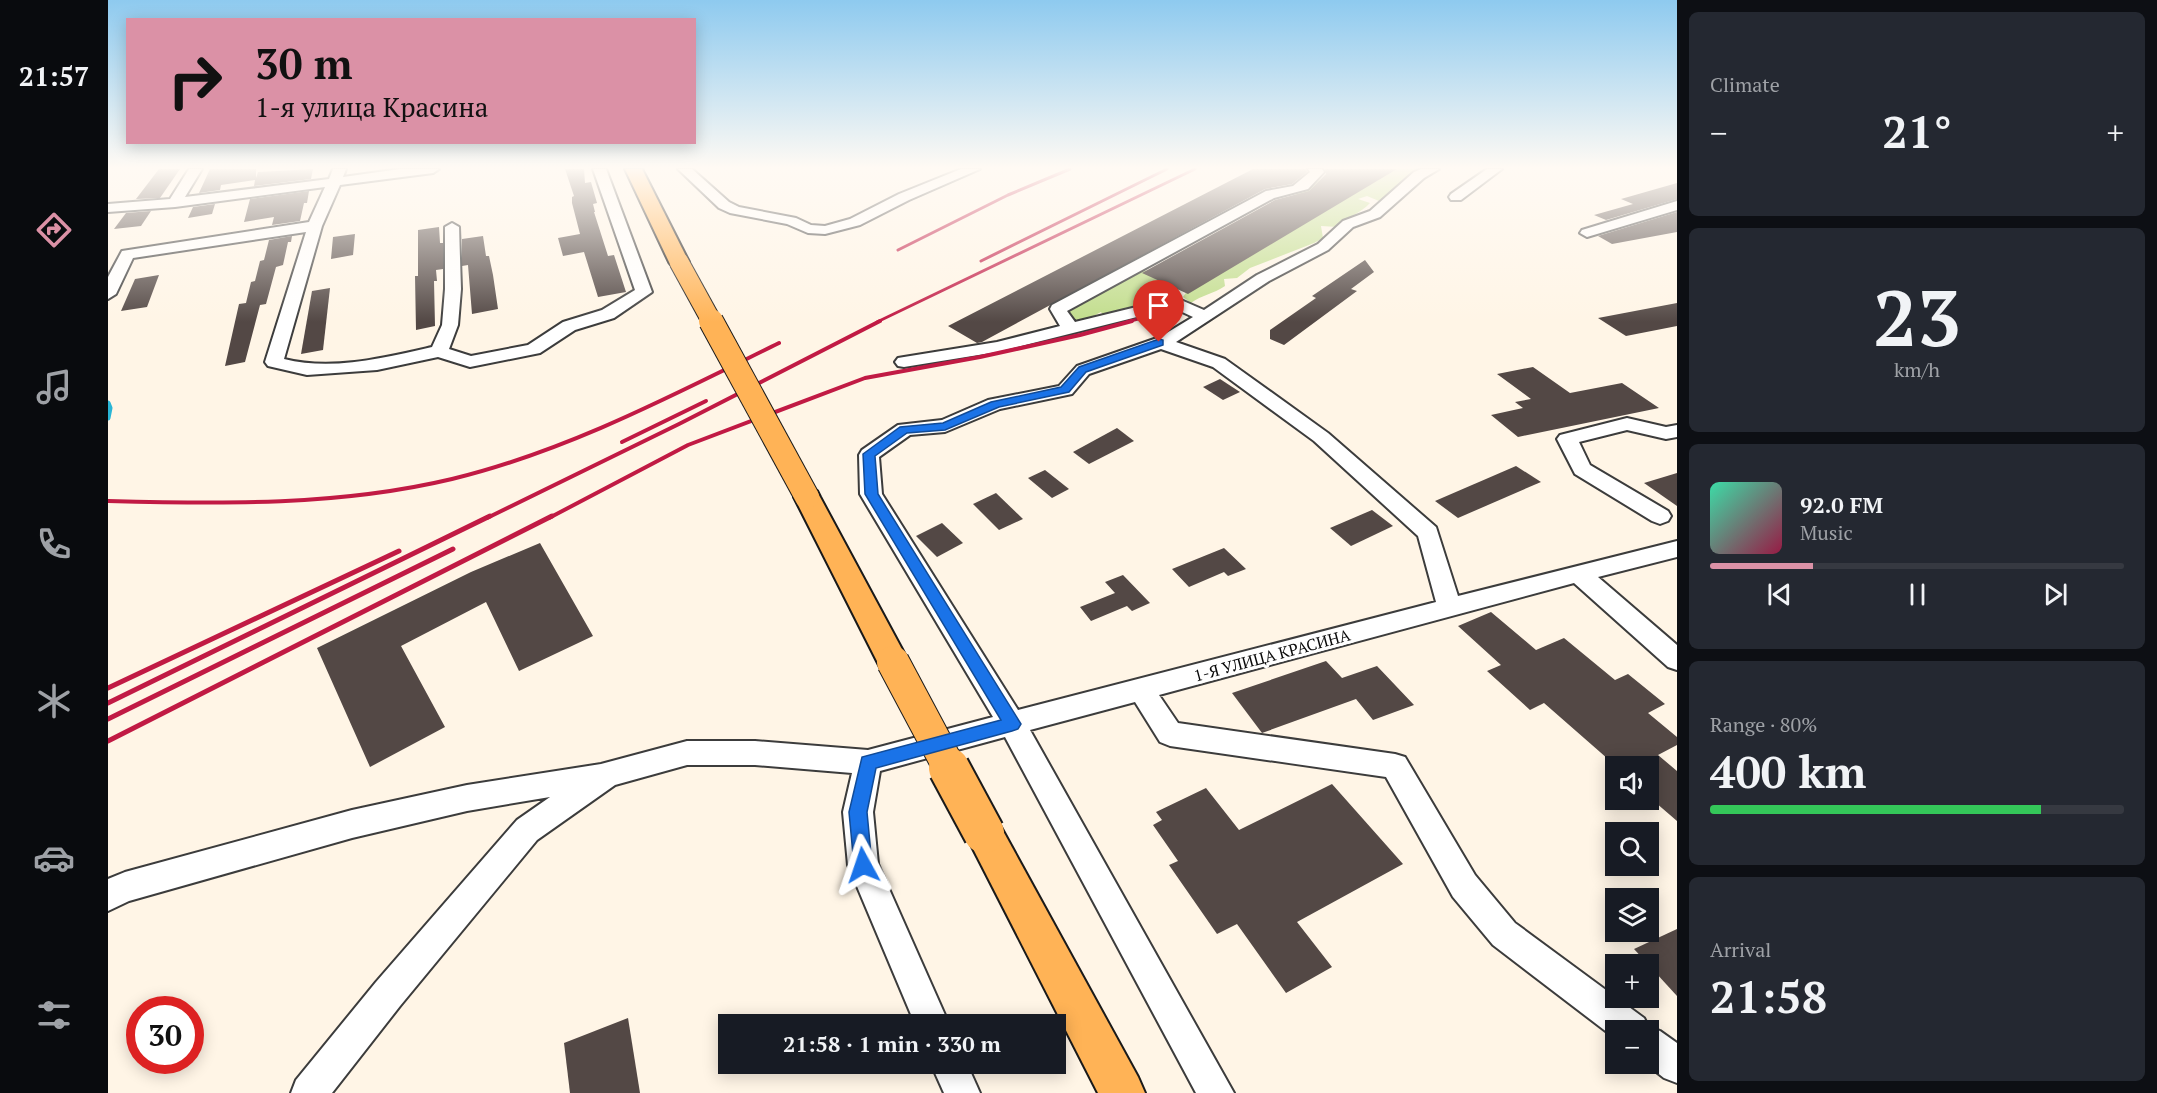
<!DOCTYPE html>
<meta charset="utf-8">
<style>
:root{--surface:#171b24;--page:#242831;--text:#f1f3f6;--muted:#9ea1a6;--line:#363941;--accent:#db91a6}
body{margin:0;font-family:"PT Serif",serif;background:var(--page);color:var(--text);height:100vh;display:flex;flex-direction:column;font-size:22px;white-space:nowrap}
*{box-sizing:border-box;margin:0}
p{font-size:20px;color:var(--muted)}
.icon{flex:none;width:33px;height:33px;fill:none;stroke:currentColor;stroke-width:2;stroke-linecap:round;stroke-linejoin:round}
.map{position:relative;flex:1;overflow:hidden}
.sheet{display:flex;flex-direction:column;gap:12px;padding:12px;background:#0d0f14;width:480px}
.sheet>*{flex:none}
.hud{position:absolute;left:18px;top:18px;width:570px;height:126px;border-radius:0px;box-shadow:0 3px 15px #0003;background:#db91a6;color:#111;overflow:hidden}
.controls{position:absolute;left:1497px;top:756px;display:grid;gap:12px}
.controls a{display:grid;place-items:center;width:54px;height:54px;border-radius:0px;background:var(--surface);box-shadow:0 3px 15px #0003;font-size:30px}
.speed{position:absolute;left:18px;top:996px;display:flex;gap:12px;font-size:30px;font-weight:700;text-align:center}
.speed>*{display:grid;place-content:center;width:78px;height:78px;border-radius:50%;background:var(--surface);box-shadow:0 3px 15px #0003;line-height:1}
.speed .limit{border:9px solid #d22;background:#fff;color:#111}
.pin{position:absolute;display:grid;place-items:center;width:51px;height:51px;color:#fff;margin:-62px -26px;border-radius:50% 50% 50% 0;rotate:-45deg;box-shadow:0 0 6px #0007}
.pin .icon{rotate:45deg}
.me{position:absolute;width:66px;margin:-33px;rotate:355deg;stroke-linejoin:round;filter:drop-shadow(0 0 4px #0008)}
.turn{display:flex;align-items:center;gap:21px;height:126px;padding:0 30px;font-size:27px}
.turn .icon{width:78px;height:78px;stroke-width:2.5}
.turn b{display:block;font-size:42px;line-height:51px}
.big{font-size:45px;font-weight:600;line-height:1.1}
.sheet .widget{flex:1;display:flex;flex-direction:column;justify-content:center;gap:9px;min-width:0;padding:0 21px;border-radius:9px;background:var(--page)}
.sheet .dial{align-items:center;gap:0}
.dial b{font-size:78px;line-height:1}
.song{display:flex;align-items:center;gap:18px}
.cover{width:72px;height:72px;border-radius:9px;background:linear-gradient(135deg,hsl(160 70% 55%),hsl(340 70% 35%))}
.played{height:6px;border-radius:3px;background:linear-gradient(90deg,var(--accent) 25%,var(--line) 25%)}
.keys{display:flex;justify-content:space-around;direction:ltr}
.heat{display:flex;justify-content:space-between;align-items:center;font-size:33px;direction:ltr}
.charge{height:9px;border-radius:4px;background:linear-gradient(90deg,#34c759 80%,var(--line) 0)}
.trip{position:absolute;left:610px;top:1014px;width:348px;height:60px;border-radius:0px;background:var(--surface);box-shadow:0 3px 15px #0003;font-weight:600;line-height:60px;text-align:center}
main{display:flex;flex:1;min-height:0}
.menu{display:flex;flex-direction:column;width:108px;justify-content:space-around;align-items:center;background:#090b0e;color:var(--muted)}
.menu .icon{width:42px;height:42px}
.menu .selected{color:var(--accent)}
.menu b{font-size:27px;color:var(--text)}
.map>svg:first-child{display:block}
</style>
<main>
<nav class="menu">
<b>21:57</b>
<svg class="icon selected" aria-label="directions" viewBox="0 0 24 24"><path d="M12 3l9 9-9 9-9-9zM9 14v-3h6M13 9l2 2-2 2"/></svg>
<svg class="icon" aria-label="music" viewBox="0 0 24 24"><path d="M9 18V5l10-2v13"/><circle cx="6" cy="18" r="3"/><circle cx="16" cy="16" r="3"/></svg>
<svg class="icon" aria-label="phone" viewBox="0 0 24 24"><path d="M5 4h4l2 5-3 2q2 4 5 5l2-3 5 2v4C11 20 4 13 5 4z"/></svg>
<svg class="icon" aria-label="climate" viewBox="0 0 24 24"><path d="M12 3v18M4 7l16 10M4 17L20 7"/></svg>
<svg class="icon" aria-label="car" viewBox="0 0 24 24"><path d="M5 17H2v-5l4-1 3-4h7l3 4 3 1v5h-3M9 17h6M6 11h13"/><circle cx="7" cy="17" r="2"/><circle cx="17" cy="17" r="2"/></svg>
<svg class="icon" aria-label="filters" viewBox="0 0 24 24"><path d="M4 7h16M4 17h16"/><circle cx="9" cy="7" r="2"/><circle cx="15" cy="17" r="2"/></svg>
</nav>
<div class="map">
<svg width="1569" height="1093" viewBox="0 0 1569 1093">
<rect width="100%" height="100%" fill="#fff5e6"/>
<path fill="#c1dd8c" d="M1231,169H1311L1305,171L1287,191L1271,201L1259,196L1250,199L1262,203C1252,214 1240,216 1230,227L1213,226L1215,238L1206,243L1142,268L1129,278L1116,279L1117,286C1105,294 1094,295 1083,303L1075,297L1079,291L1073,288L1048,304L997,318L993,312L978,320H960L950,307L1028,270L1045,271L1108,241Z"/>
<g fill="none" stroke-linecap="round" stroke-linejoin="round">
<path stroke="#29b5d6" stroke-width="5" d="M0,403L2,408L0,418"/>
</g>
<g fill="#534845">
<path d="M51,169H72L52,198L28,199Z"/>
<path d="M102,169H148V178L150,172L205,169L203,179L146,186L147,180L113,185L112,190L91,193Z"/>
<path d="M457,169H476L477,183L483,182L489,203L485,204L487,212H486L500,256L506,255L518,292L490,297L476,252L455,256L450,238L472,234L464,203V197L466,196Z"/>
<path d="M1145,169H1198L1199,172L1184,184L1157,189L874,342L869,343L840,326Z"/>
<path d="M1217,169H1289L1080,294L1034,273L1167,200L1201,191L1218,174Z"/>
<path d="M1569,183V199L1498,220L1486,215L1525,204L1513,199Z"/>
<path d="M201,191L199,203H196L192,221L164,225L166,217L136,222L142,199Z"/>
<path d="M107,204L104,214L80,218L85,207Z"/>
<path d="M43,211L33,226L6,229L18,213Z"/>
<path d="M1569,212V232L1504,244L1490,236Z"/>
<path d="M331,227L332,243H335V269L328,270L329,281H326L327,326L308,330L307,276H310V230Z"/>
<path d="M247,234L245,255L223,259L225,237Z"/>
<path d="M184,236L183,242H180L175,265L168,267L158,304L152,305L137,362L117,366L131,304L138,303L143,282L147,281L152,261L156,260L161,240Z"/>
<path d="M375,236L378,256H381L385,275L390,309L364,314L360,265L354,266V239Z"/>
<path d="M1257,260L1266,272L1243,289L1249,291L1176,345L1162,339V330L1208,298L1204,296Z"/>
<path d="M51,275L39,307L13,311L27,279Z"/>
<path d="M222,288L215,350L193,354L204,291Z"/>
<path d="M1569,303V326L1518,336L1490,318Z"/>
<path d="M1425,367L1462,393L1514,383L1551,408L1410,437L1383,415L1415,408L1407,402L1423,399L1389,374Z"/>
<path d="M1112,379L1132,392L1115,400L1095,387Z"/>
<path d="M1009,428L1026,441L981,464L965,452Z"/>
<path d="M1408,466L1433,482L1350,518L1327,501Z"/>
<path d="M937,470L961,489L944,498L920,478Z"/>
<path d="M1569,473V506L1536,483Z"/>
<path d="M888,493L915,519L891,530L865,504Z"/>
<path d="M1264,510L1285,526L1243,546L1222,528Z"/>
<path d="M834,523L855,543L829,557L808,536Z"/>
<path d="M432,543L485,636L411,671L378,602L293,646L337,727L262,767L209,648L363,572Z"/>
<path d="M1116,548L1138,569L1120,576L1116,572L1081,587L1064,569Z"/>
<path d="M1015,575L1042,603L1024,611L1019,606L983,621L972,607L1007,593L997,582Z"/>
<path d="M1383,612L1428,650L1456,638L1507,680L1520,674L1557,704L1540,713L1569,737V745L1550,755L1569,771V821L1540,796V766H1508L1436,703L1422,710L1379,671L1393,665L1350,626Z"/>
<path d="M1218,661L1234,678L1269,666L1306,705L1265,720L1248,699L1154,733L1124,693Z"/>
<path d="M1224,784L1295,864L1189,922L1224,967L1178,993L1129,924L1109,934L1061,865L1070,861L1045,825L1054,820L1048,812L1098,788L1131,830Z"/>
<path d="M1569,929V996L1526,949Z"/>
<path d="M520,1018L532,1093H462L456,1043Z"/>
</g>
<g fill="none" stroke-linecap="round" stroke-linejoin="round">
<g stroke="#3c3c3c" stroke-width="4">
<g id="minor">
<path d="M81,169H94L77,197L221,179L225,169H238L235,177L292,169H331L325,173L232,185L214,226L176,359C224,371 276,358 324,347L334,325L337,289V227L344,223L351,227L353,289L350,325L341,349L363,356L420,345L455,322L494,310L527,290L485,169H498L544,292L506,318L467,330L432,353L362,367L330,357L269,370L199,375L160,366L157,362L198,232L25,258L8,294L0,299V277L14,251L201,222L217,187L67,207L0,212V204L62,199Z"/>
<path d="M570,169H584L621,202L631,207L688,218L703,225L717,226L742,219L791,194L853,169H872L801,200L752,225L717,234L700,233L679,224L622,213L611,208Z"/>
<path d="M1200,169H1214L1216,172L1200,189L1166,198L959,311L967,322L1049,302L1073,300L1096,310L1149,275L1210,244L1235,221L1262,211L1306,172L1313,169H1331L1316,178L1272,217L1245,227L1220,250L1161,281L1068,342L1117,359L1220,433L1328,527L1350,596L1569,541V557L1490,577L1569,645V670L1560,667L1466,583L1051,695L1070,723L1287,754L1297,757L1367,875L1407,923L1536,1018L1540,1026L1552,1031L1569,1043V1083L1556,1078L1538,1064H1540V1030H1508V1039L1385,945L1345,897L1278,777L1062,746L1052,742L1027,702L922,730L1126,1093H1088L897,737L772,771L765,812L770,864L841,1024H807L740,865L735,812L744,773L647,765H579L507,785L429,840L292,1006L224,1093H183L188,1080L268,982L409,820L442,797L359,811L244,838L21,901L0,911V879L17,872L244,810L359,785L493,764L579,741H647L760,750L885,717L752,494L751,455L754,450L790,425L834,420L880,400L951,386L969,366L1052,337L1085,317L1070,310L1049,312L889,352L796,367L790,366L787,362L790,358L796,357L889,342L952,326L942,309L944,305L1158,191L1185,186L1202,172ZM1053,349L1105,367L1206,441L1310,536L1328,602L910,710L774,494L771,457L802,435L837,432L892,409L964,394L981,374Z"/>
<path d="M1379,169H1394L1353,200H1343L1341,197L1343,194Z"/>
<path d="M1569,201V210L1479,237L1472,233L1474,230Z"/>
<path d="M1519,418L1558,427L1569,425V437L1558,439L1519,430L1471,442L1482,465L1560,511L1563,516L1560,521L1552,524L1544,521L1467,474L1449,439L1452,435Z"/>
<path d="M823,1064H859L872,1093H836Z"/>
</g>
</g>
<g stroke="#1a1a1a" stroke-width="4">
<g id="major">
<path d="M517,169H534L581,262L578,266H564L561,262Z"/>
<path d="M699,488L709,491L712,497L796,653L801,662L796,671L785,675L774,671L686,497L689,491Z"/>
<path d="M876,815L889,820L1030,1077L1037,1093H990L857,833L863,820Z"/>
</g>
</g>
<use href="#minor" fill="#fff" fill-rule="evenodd"/>
<use href="#major" fill="#ffb356" fill-rule="evenodd"/>
<g stroke="#c11a44" stroke-width="3">
<path d="M790,250L900,195L962,169"/>
<path d="M873,261L1059,169"/>
<path d="M769,322L1087,169"/>
<path d="M1019,322L1059,311"/>
</g>
<g stroke="#c11a44" stroke-width="4">
<path d="M514,442L598,401"/>
<path d="M0,501C115,504 231,506 344,479C459,451 565,395 671,343"/>
<path d="M379,518L571,424L772,321"/>
<path d="M441,518L580,445L757,378L872,357L972,335L1024,321"/>
</g>
<g stroke="#c11a44" stroke-width="5">
<path d="M0,688L291,551"/>
<path d="M0,703L382,516"/>
<path d="M0,719L345,549"/>
<path d="M0,741L444,516"/>
</g>
<g stroke="#1a1a1a" stroke-width="21" stroke-linecap="butt">
<path id="major-bridge-far3" d="M571,262L604,322"/>
</g>
<g stroke="#1a1a1a" stroke-width="26" stroke-linecap="butt">
<path id="major-bridge-far2" d="M603,321L699,497"/>
</g>
<g stroke="#1a1a1a" stroke-width="34" stroke-linecap="butt">
<path id="major-bridge-far1" d="M785,662L842,769"/>
</g>
<g stroke="#1a1a1a" stroke-width="44" stroke-linecap="butt">
<path id="major-bridge" d="M841,768L876,833"/>
</g>
<use href="#major-bridge-far3" stroke="#ffb356" stroke-width="19"/>
<use href="#major-bridge-far2" stroke="#ffb356" stroke-width="24"/>
<use href="#major-bridge-far1" stroke="#ffb356" stroke-width="32"/>
<use href="#major-bridge" stroke="#ffb356" stroke-width="40"/>
</g>
<linearGradient id="sky" x2="0" y2="1"><stop stop-color="#8ecaef"/><stop offset="0.52" stop-color="#fffaf4"/><stop offset="1" stop-color="#fffaf4" stop-opacity="0"/></linearGradient>
<rect width="1569" height="322" fill="url(#sky)"/>
<path fill="#1a73e8" stroke="#114b97" stroke-width="1.5" d="M1051,339L1055,340V345L978,372L961,392L891,407L837,430L799,433L767,456L770,494L913,724L910,729L904,731L768,768L759,812L764,865L761,871L755,874L748,871L746,865L741,812L754,757L893,720L757,494L755,454L792,427L835,423L883,402L953,387L971,367Z"/>
<g text-anchor="middle" stroke-width="6" stroke-linejoin="round" paint-order="stroke">
<g font-size="16" fill="#090909" stroke="#fff">
<text transform="translate(1164 655) rotate(-15)" y="6">1-Я УЛИЦА КРАСИНА</text>
</g>
</g>
</svg>
<div class="controls">
<a><svg class="icon" aria-label="sound" viewBox="0 0 24 24"><path d="M4 9h4l5-4v14l-5-4H4zM17 9q2 3 0 6"/></svg></a>
<a><svg class="icon" aria-label="search" viewBox="0 0 24 24"><circle cx="10" cy="10" r="6"/><path d="M15 15l6 6"/></svg></a>
<a><svg class="icon" aria-label="layers" viewBox="0 0 24 24"><path d="M12 4l9 5-9 5-9-5zM3 14l9 5 9-5"/></svg></a>
<a>+</a>
<a>−</a>
</div>
<div class="speed"><div class="limit">30</div></div>
<div class="pin" style="left:1051px;top:342px;background:#d93025"><svg class="icon" aria-label="arrive" viewBox="0 0 24 24"><path d="M6 21V4h12l-3 4 3 4H6"/></svg></div>
<svg class="me" style="left:755px;top:865px" viewBox="-20 -20 40 40"><path d="M0-17L14 15 0 8-14 15z" fill="#1a73e8" stroke="#fff" stroke-width="4"/></svg>
<div class="trip">21:58 · 1 min · 330 m</div>
<div class="hud">
<div class="turn"><svg class="icon" aria-label="right" viewBox="0 0 24 24"><path d="M7 20v-9h11M14 6l5 5-5 5"/></svg><div><b>30 m</b>1-я улица Красина</div></div>
</div>
</div>
<section class="sheet">
<div class="widget"><p>Climate</p>
<div class="heat"><a>−</a><b class="big">21°</b><a>+</a></div>
</div>
<div class="widget dial"><b>23</b><p>km/h</p></div>
<div class="widget">
<div class="song"><i class="cover"></i><div><b>92.0 FM</b><p>Music</p></div></div>
<div class="played"></div>
<div class="keys"><svg class="icon" aria-label="previous" viewBox="0 0 24 24"><path d="M18 5L8 12l10 7zM5 5v14"/></svg><svg class="icon" aria-label="pause" viewBox="0 0 24 24"><path d="M8 5v14M16 5v14"/></svg><svg class="icon" aria-label="next" viewBox="0 0 24 24"><path d="M6 5l10 7-10 7zM19 5v14"/></svg></div>
</div>
<div class="widget"><p>Range · 80%</p><b class="big">400 km</b><div class="charge"></div></div>
<div class="widget"><p>Arrival</p><b class="big">21:58</b></div>
</section>
</main>
